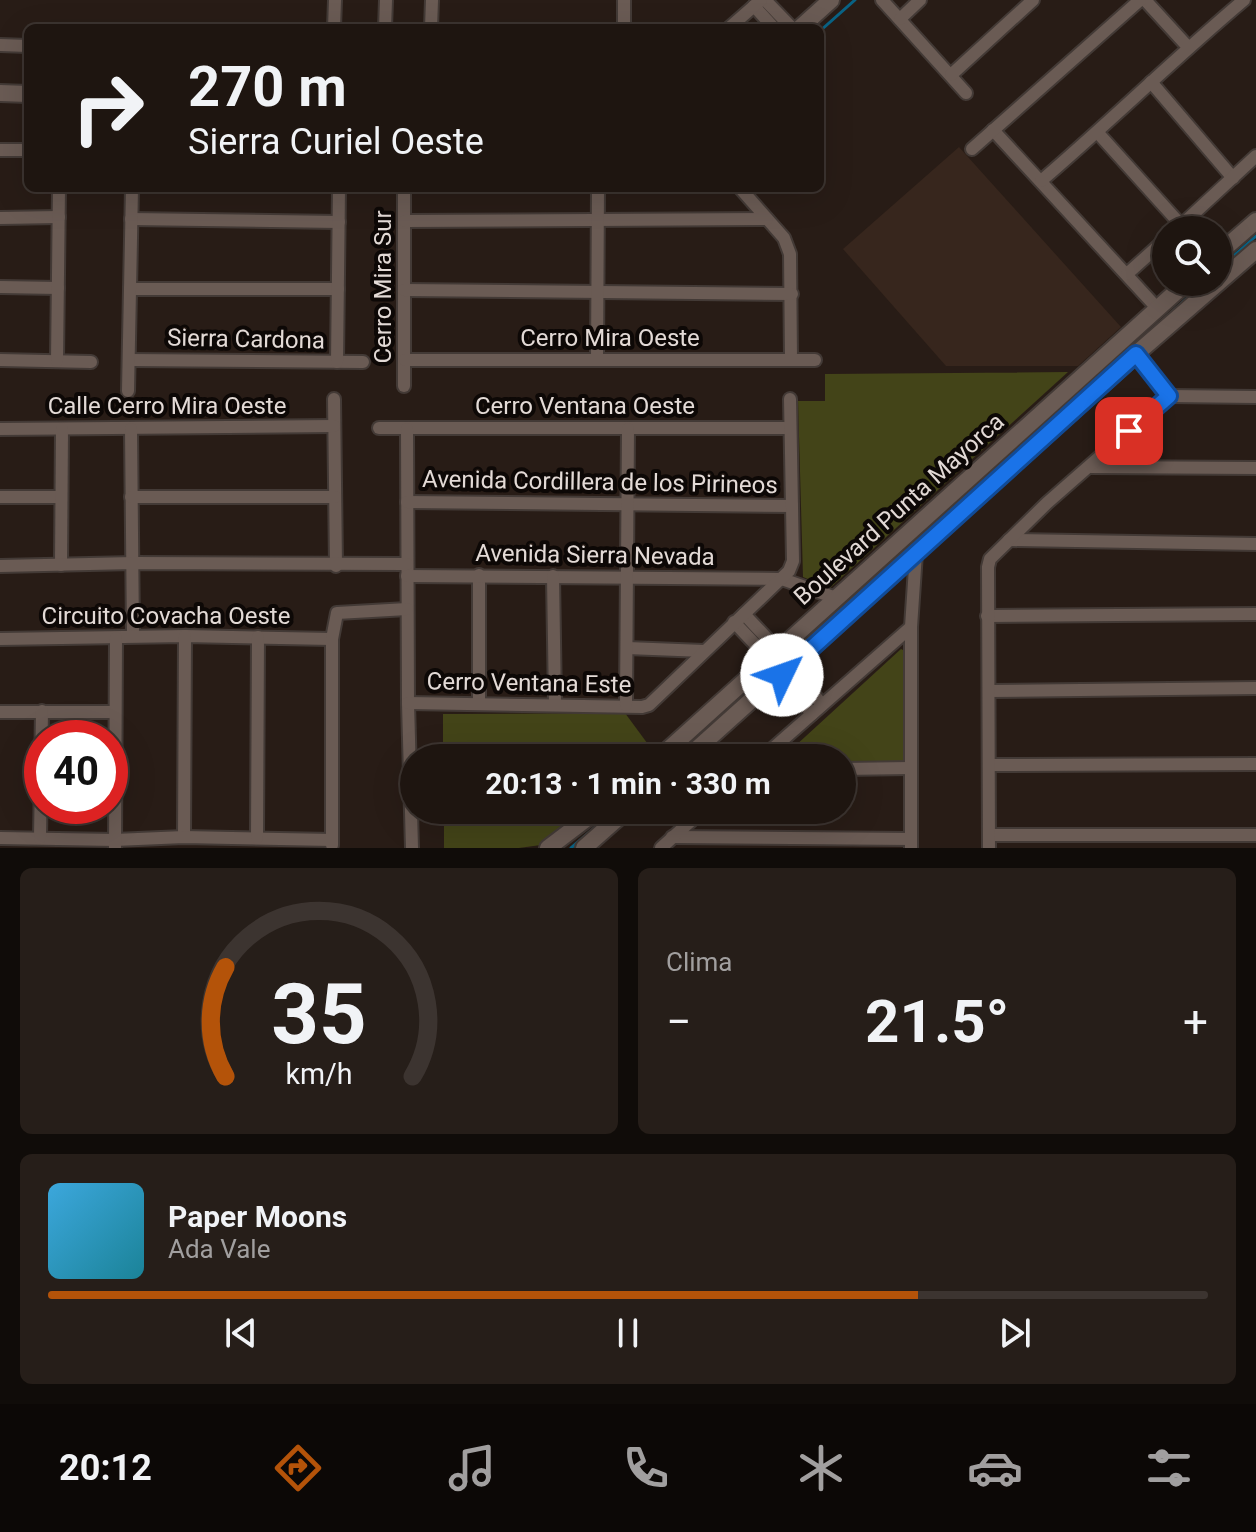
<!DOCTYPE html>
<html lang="es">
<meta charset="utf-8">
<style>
:root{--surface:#1e1510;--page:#261e19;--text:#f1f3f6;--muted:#a19f9f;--line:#3c3430;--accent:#b45309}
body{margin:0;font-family:Roboto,sans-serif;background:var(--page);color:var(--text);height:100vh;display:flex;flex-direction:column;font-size:30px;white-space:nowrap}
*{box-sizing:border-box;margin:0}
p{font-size:26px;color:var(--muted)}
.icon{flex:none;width:44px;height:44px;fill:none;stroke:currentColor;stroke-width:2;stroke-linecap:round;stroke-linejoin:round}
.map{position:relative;height:848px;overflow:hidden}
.drawer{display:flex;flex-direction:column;gap:20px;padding:20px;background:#100c09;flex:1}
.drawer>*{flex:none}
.hud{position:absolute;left:24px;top:24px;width:800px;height:168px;border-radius:12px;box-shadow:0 8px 32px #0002,0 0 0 2px var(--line);background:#1e1510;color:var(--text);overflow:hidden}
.fabs{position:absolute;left:1152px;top:216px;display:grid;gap:16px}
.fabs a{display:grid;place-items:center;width:80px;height:80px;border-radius:50%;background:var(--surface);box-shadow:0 8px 32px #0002,0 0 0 2px var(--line);font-size:40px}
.speed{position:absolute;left:24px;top:720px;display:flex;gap:16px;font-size:40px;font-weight:700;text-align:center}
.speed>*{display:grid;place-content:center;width:104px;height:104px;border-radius:50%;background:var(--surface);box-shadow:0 8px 32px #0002,0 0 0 2px var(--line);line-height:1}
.speed .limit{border:12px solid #d22;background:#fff;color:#111}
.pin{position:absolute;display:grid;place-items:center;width:68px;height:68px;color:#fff;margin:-34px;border-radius:16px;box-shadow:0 4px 12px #0006}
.me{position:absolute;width:88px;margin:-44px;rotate:48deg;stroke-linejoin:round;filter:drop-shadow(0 0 6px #0008)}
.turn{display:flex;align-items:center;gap:28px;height:168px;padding:0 32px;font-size:36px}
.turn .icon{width:104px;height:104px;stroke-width:2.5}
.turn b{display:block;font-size:56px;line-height:68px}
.big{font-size:60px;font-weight:700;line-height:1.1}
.drawer .widget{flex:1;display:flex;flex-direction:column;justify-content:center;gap:12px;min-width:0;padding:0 28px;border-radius:12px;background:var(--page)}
.drawer .dial{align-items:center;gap:0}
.dial svg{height:208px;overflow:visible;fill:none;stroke:var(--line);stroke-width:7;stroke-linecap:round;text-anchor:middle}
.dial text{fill:var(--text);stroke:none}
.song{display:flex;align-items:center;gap:24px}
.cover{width:96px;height:96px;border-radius:12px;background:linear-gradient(135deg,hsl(200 70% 55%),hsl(190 70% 35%))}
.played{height:8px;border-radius:4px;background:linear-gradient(90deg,var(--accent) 75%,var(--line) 75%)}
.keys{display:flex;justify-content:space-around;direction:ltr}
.heat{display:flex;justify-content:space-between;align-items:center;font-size:44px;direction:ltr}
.drawer .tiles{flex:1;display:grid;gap:20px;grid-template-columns:1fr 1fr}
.widget:last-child{grid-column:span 2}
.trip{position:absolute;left:400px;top:744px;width:456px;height:80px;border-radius:40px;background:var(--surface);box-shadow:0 8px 32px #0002,0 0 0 2px var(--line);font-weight:700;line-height:80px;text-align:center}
.dock{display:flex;height:128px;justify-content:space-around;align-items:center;background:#0c0806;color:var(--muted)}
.dock .icon{width:56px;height:56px}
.dock .current{color:var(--accent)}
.dock b{font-size:36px;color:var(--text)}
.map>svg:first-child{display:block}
</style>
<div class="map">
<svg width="1256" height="848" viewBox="0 0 1256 848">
<rect width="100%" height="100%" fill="#281c16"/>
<path fill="#37261d" d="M959,147L1121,327L1078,366H946L843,249Z"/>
<g fill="#434418">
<path d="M1068,372L830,588L803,577L798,401H825V374Z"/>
<path d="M901,649L905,651V762H842V758H782Z"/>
<path d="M625,713L653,751L646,758H443V714Z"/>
<path d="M444,810H583L541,845L519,848H444Z"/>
</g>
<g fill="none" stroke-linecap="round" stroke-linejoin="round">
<g stroke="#096284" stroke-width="3">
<path d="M820,31L855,0"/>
<path d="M1218,270L1256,236"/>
<path d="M1152,330L1205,282"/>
<path d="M675,758L770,672"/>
<path d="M571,848L598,825"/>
</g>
<g stroke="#433a36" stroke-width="16">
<g id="minor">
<path d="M765,0L792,28"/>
<path d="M882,0L966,93"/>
<path d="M1145,0L1188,47"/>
<path d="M754,6L774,28"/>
<path d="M900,19L920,0"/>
<path d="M334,28L335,0"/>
<path d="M385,28L386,0"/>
<path d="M431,28L432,0"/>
<path d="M624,28V0"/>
<path d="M729,28L761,0"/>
<path d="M0,45L28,46"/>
<path d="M951,75L1033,0"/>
<path d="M1151,82L1233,178"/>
<path d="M993,130L1157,308"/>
<path d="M1098,133L1181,225"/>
<path d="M972,149L1140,0"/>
<path d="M0,150H28"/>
<path d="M1041,181C1110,122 1175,58 1244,0"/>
<path d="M404,188V386"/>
<path d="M740,188L784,238L790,254L791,359"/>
<path d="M0,218L59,217"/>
<path d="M131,219L339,222"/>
<path d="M405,221L767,219"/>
<path d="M1176,230L1256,156"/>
<path d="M1127,274L1166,239"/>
<path d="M0,287L58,288"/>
<path d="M130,289H338"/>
<path d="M404,290L792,294"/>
<path d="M597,359L598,188"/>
<path d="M0,360L91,362"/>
<path d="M129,360L363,362"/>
<path d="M405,360H815"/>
<path d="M57,361L59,188"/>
<path d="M337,362L339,188"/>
<path d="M128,391L132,188"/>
<path d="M1169,396L1256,397"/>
<path d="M334,399L336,566"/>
<path d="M379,428H790"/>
<path d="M0,429L334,426"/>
<path d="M131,429L133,636"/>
<path d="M407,429L408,703L412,848"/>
<path d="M1090,467L1256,468"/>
<path d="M0,497H61"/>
<path d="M131,497H335"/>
<path d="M407,502L792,506"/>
<path d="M1009,540L1256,544"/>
<path d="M61,565L62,429"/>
<path d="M0,566L134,563L407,564"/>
<path d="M479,575V703"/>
<path d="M407,576L782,579L836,598"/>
<path d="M553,576L555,704"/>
<path d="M744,614L792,665L822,705"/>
<path d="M987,616L1256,614"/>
<path d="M734,622L769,659L812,714"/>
<path d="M0,639L185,636L332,639"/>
<path d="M627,648L704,651"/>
<path d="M990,691L1256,688"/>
<path d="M408,703L642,707L649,705L789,571L793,561L790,399"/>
<path d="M626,705L628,429"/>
<path d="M0,712H115"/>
<path d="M762,758L911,627"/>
<path d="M990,765L1256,764"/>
<path d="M842,769L910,768"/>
<path d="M989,835H1256"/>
<path d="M184,837L185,636"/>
<path d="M672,837L911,839"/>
<path d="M0,838L115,840L184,837L332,840"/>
<path d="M40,838L42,711"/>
<path d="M257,838L258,637"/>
<path d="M332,845V639L337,613L407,609"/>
<path d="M115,847L116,638"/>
<path d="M661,848L703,810"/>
<path d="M911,848V627L916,553"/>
<path d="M989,848L988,567L990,559L1047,503L1169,396L1136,354"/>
</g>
</g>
<g stroke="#433a36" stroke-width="20">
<g id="tertiary">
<path d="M800,28L831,0"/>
<path d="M0,93L28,94"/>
<path d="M1218,254L1256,221"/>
<path d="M659,758L1187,282"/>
<path d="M687,758L1136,354L1256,250"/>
<path d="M548,848L598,810"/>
<path d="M584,848L627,810"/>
</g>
</g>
<use href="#minor" stroke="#6a5b54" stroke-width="12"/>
<use href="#tertiary" stroke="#6a5b54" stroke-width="16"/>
</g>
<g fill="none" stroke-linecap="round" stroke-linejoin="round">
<g stroke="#114b97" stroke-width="20">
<path id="route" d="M782,675L1136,354L1169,396L1129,431"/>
</g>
<use href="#route" stroke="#1a73e8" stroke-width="14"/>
</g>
<g text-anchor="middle" stroke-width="8" stroke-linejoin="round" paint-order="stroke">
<g font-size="24" fill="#e3dad6" stroke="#0d0806">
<text transform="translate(383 287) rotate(-90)" y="8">Cerro Mira Sur</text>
<text x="610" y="346">Cerro Mira Oeste</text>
<text transform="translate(246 339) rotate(1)" y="8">Sierra Cardona</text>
<text x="167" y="414">Calle Cerro Mira Oeste</text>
<text x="585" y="414">Cerro Ventana Oeste</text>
<text transform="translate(600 482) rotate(1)" y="8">Avenida Cordillera de los Pirineos</text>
<text transform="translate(899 509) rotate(-42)" y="8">Boulevard Punta Mayorca</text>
<text transform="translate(595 555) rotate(1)" y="8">Avenida Sierra Nevada</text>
<text x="166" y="624">Circuito Covacha Oeste</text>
<text transform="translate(529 683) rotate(1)" y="8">Cerro Ventana Este</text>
</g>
</g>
</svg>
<div class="fabs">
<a><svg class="icon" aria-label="search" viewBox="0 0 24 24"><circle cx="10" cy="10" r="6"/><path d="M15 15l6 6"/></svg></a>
</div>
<div class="speed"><div class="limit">40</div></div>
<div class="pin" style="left:1129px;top:431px;background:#d93025"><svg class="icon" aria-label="arrive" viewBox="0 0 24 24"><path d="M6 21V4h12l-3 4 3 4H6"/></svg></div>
<svg class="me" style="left:782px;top:675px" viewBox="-20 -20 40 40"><circle r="19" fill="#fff"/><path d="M0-13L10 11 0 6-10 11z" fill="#1a73e8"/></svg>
<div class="trip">20:13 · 1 min · 330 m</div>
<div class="hud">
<div class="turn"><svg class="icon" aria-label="right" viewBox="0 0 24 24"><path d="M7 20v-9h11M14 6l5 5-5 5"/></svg><div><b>270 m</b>Sierra Curiel Oeste</div></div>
</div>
</div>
<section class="drawer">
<div class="tiles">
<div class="widget dial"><svg viewBox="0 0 100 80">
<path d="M14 69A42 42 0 1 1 86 69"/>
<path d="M14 69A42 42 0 0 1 14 27" stroke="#b45309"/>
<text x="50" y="56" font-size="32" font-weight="700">35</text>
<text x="50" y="72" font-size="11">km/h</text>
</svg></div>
<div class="widget"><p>Clima</p>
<div class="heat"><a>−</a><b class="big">21.5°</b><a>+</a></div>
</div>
<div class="widget">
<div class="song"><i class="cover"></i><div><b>Paper Moons</b><p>Ada Vale</p></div></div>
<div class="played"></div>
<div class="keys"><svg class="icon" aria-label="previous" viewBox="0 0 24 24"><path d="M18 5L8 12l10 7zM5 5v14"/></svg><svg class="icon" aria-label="pause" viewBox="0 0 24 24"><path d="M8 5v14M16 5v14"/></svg><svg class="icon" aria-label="next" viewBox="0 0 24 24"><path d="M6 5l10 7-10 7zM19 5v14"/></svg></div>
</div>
</div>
</section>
<nav class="dock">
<b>20:12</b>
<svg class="icon current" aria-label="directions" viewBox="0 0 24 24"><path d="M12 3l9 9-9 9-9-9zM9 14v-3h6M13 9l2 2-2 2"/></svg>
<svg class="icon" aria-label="music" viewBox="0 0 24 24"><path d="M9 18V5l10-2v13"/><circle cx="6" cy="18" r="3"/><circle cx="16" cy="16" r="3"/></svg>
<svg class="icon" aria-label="phone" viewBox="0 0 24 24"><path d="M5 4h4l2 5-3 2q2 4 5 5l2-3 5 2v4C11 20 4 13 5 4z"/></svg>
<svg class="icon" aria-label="climate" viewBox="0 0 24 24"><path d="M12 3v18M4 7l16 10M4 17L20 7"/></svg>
<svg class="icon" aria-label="car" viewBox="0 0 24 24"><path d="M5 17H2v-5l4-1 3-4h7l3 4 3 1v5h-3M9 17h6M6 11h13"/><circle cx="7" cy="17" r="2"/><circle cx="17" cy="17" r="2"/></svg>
<svg class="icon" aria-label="filters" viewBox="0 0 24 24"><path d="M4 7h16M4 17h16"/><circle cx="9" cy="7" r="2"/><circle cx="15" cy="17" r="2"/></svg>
</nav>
